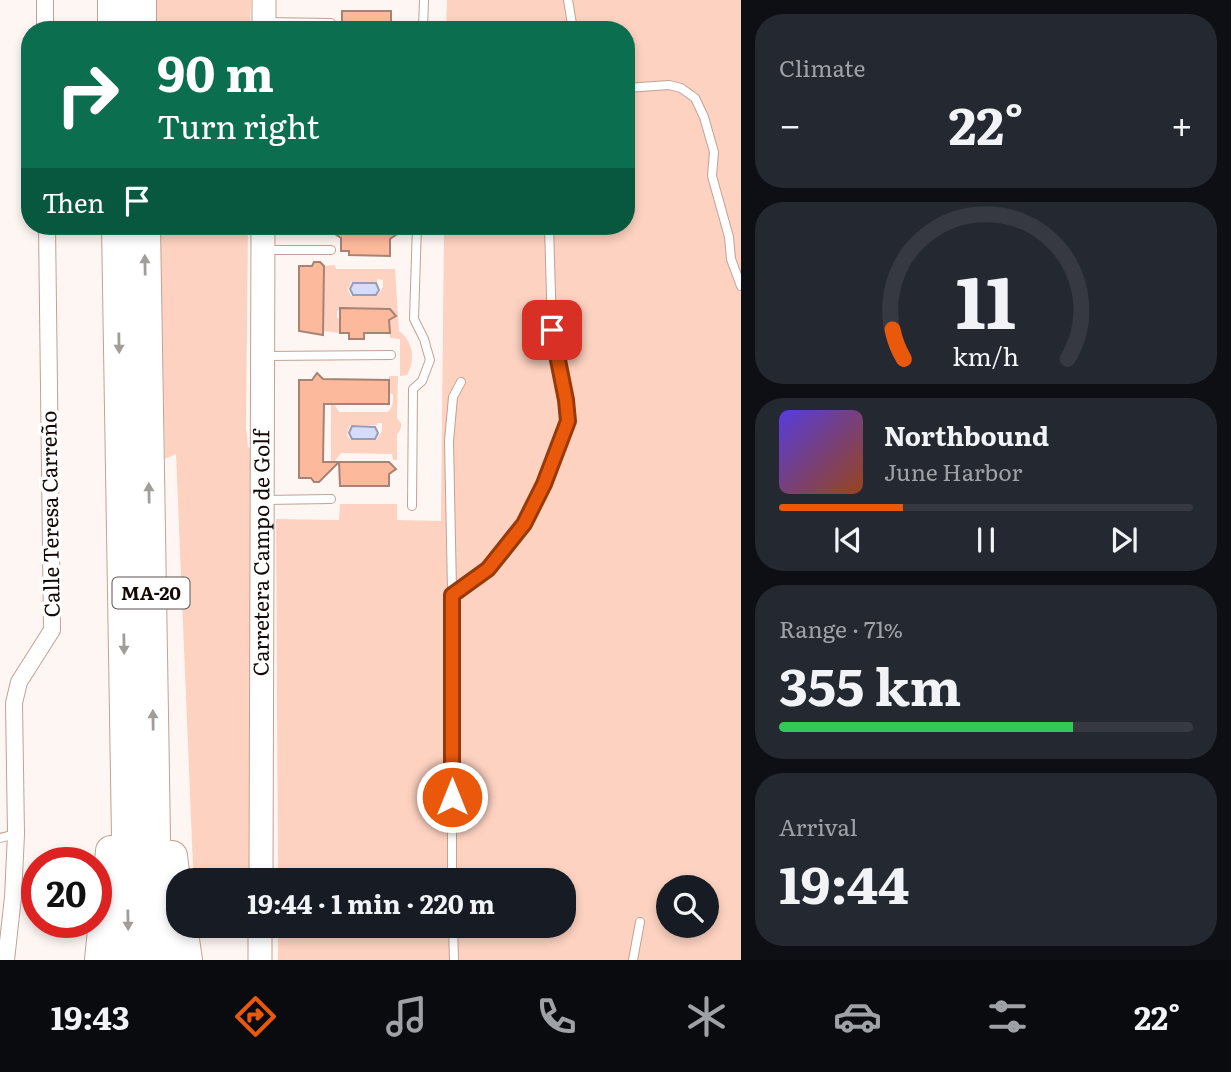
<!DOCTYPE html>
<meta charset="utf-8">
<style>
:root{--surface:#171b24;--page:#242831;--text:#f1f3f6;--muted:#9ea1a6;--line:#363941;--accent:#ea580c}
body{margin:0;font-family:Literata,serif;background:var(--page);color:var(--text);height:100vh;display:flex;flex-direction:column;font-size:26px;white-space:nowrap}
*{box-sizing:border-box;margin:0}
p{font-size:23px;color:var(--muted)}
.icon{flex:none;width:38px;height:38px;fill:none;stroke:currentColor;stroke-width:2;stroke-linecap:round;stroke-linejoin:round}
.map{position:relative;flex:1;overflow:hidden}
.sheet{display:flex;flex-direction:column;gap:14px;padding:14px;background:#0d0f14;width:490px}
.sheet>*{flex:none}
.top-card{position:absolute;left:21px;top:21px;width:614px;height:214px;border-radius:28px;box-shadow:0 4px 10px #0003;background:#0b6e4f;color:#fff;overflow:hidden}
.controls{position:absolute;left:656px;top:875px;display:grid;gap:14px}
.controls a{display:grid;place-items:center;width:63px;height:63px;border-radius:50%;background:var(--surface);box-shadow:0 4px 10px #0003;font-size:35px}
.speed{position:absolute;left:21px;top:847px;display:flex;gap:14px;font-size:35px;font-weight:700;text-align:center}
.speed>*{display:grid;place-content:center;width:91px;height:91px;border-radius:50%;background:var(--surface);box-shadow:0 4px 10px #0003;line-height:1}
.speed .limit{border:10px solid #d22;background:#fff;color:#111}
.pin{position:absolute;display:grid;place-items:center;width:60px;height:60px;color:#fff;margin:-30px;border-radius:14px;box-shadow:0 4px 10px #0006}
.me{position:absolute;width:77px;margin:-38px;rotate:0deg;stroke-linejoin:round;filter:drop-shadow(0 0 5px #0008)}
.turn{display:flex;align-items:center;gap:24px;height:147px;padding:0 21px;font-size:32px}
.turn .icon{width:91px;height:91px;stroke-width:2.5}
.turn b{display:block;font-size:49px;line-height:60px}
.then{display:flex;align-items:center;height:66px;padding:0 21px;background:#0003;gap:14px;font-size:26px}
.big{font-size:52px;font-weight:700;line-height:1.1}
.sheet .tile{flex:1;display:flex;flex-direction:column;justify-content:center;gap:10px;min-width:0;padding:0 24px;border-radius:28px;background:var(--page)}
.sheet .dial{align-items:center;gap:0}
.dial svg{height:182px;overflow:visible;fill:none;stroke:var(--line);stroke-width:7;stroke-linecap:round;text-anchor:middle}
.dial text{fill:var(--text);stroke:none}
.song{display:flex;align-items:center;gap:21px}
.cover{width:84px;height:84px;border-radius:10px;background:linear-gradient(135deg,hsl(250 70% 55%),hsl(20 70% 35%))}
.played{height:7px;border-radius:4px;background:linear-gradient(90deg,var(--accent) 30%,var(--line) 30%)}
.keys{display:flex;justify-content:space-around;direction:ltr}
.heat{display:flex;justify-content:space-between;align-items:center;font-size:38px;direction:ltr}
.charge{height:10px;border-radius:5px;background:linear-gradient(90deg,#34c759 71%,var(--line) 0)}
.trip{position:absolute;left:166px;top:868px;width:410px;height:70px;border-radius:28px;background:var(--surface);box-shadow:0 4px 10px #0003;font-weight:700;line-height:70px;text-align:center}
.dock{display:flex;height:112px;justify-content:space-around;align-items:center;background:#090b0e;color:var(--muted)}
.dock .icon{width:49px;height:49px}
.dock .active{color:var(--accent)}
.dock b{font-size:32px;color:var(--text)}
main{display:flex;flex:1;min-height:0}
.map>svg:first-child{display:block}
</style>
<main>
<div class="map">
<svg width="741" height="960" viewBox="0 0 741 960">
<rect width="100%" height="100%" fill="#fef6f3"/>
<g fill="#fdd2c1" fill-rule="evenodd">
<path d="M155,0H251L250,30H156Z"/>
<path d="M447,0H741V960H278V926H564V880H278L276,519L339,520L340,504H397V520L441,521L444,226H626V30H446ZM668,887H707V926H668Z"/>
<path d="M160,226H248L246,428L248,447L255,453L250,880H204L193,867L176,454L165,459Z"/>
<path d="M335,265L336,269H395L399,331C413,341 416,360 407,375L400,376V339L390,338L389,320L394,317L393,313L390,309L340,308L337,312V317L340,320V333L323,331L324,266ZM378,279L383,280V287L377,296H351L348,290L351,282H377Z"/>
<path d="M389,376H398L397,418L401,423V428L397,435V460H393L392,454L341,453L334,462H331V398H334V404L339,412H388C393,407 393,402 393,395L389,392ZM377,423H382V431L376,440H351L347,435L350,425H377Z"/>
</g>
<g fill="#d4dbfb" stroke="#9a9cb1" stroke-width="2">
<path d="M353,283H376L379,290L376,295H353L350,289Z"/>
<path d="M352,426L375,427L378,433L375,439H352L349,433Z"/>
</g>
<g fill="#fdb99b" stroke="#a58476" stroke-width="2">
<rect x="342" y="11" width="49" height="19"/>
<path d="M324,227H390L397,234L390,239V256L349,255V251H341V238Z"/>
<path d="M314,262H320L324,266L323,335L299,331V266H312Z"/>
<path d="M340,308L390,309L396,316L389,320L390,333H364V339H349V333H340Z"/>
<path d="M317,373L323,379L389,380V404H324L323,462H339L319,482H314L311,478H299V380H312Z"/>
<path d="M339,462H389L396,469L389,474V486H340Z"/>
</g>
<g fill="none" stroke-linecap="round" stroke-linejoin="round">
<g stroke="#c3a193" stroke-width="10">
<g id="lane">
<path d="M568,0L573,30"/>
<path d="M267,22L331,23"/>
<path d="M423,30L424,0"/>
<path d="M626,88L669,85L681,88L695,98L704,117L714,152L712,176L729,237L731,259L741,286"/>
<path d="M264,250H331"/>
<path d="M265,356L391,355"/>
<path d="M264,500L331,499"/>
<path d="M412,506L413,389L422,381L430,360L424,339L414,319L417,226"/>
<path d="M452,595L488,569L524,525L544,484L568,421L567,400L552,330L549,226"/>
<path d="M0,838L16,834"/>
<path d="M452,880V591L449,441L453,397L461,382"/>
<path d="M453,926L454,960"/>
<path d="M633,960L640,922"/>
</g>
</g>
<g stroke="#c3a193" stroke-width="18">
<g id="street">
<path d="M45,0V30"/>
<path d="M6,960L13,897L16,834L14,703L19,682L52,630L47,226"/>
</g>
</g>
<g stroke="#c3a193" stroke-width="25">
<g id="secondary">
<path d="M264,30V0"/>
<path id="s1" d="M261,880L263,226"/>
<path d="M260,960V926"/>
</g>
</g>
<g stroke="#c3a193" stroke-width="32">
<g id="highway">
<path d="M113,0V30"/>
<path d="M141,0V30"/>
<path d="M117,226L129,960"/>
<path d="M145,226L157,960"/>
<path d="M172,856L178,904"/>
<path d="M182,926L187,960"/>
<path d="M100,960L111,851"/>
</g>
</g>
<use href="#lane" stroke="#fff" stroke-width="8"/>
<use href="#street" stroke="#fff" stroke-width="16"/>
<use href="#secondary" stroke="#fff" stroke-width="23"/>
<use href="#highway" stroke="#fff" stroke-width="30"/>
</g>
<defs><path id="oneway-solid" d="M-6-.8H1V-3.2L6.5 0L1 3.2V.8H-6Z" transform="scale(1.75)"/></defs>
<g fill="#a19d9b">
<use href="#oneway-solid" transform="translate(145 265) rotate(-91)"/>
<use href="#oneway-solid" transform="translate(119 343) rotate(89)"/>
<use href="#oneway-solid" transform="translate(149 493) rotate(-91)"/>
<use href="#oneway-solid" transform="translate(124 644) rotate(89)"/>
<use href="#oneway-solid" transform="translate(153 720) rotate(-91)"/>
<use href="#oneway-solid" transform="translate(128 920) rotate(89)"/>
</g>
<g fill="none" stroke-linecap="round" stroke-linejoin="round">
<g stroke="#983908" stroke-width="18">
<path id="route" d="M452,797V595L488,569L524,524L544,484L568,421L566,400L552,330"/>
</g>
<use href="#route" stroke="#ea580c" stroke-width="12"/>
</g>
<g text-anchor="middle" stroke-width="7" stroke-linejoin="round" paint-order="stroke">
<rect fill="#fff" stroke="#5a5350" stroke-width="2" x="112.5" y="577.5" width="77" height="31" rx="5"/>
<g font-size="19" font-weight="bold" fill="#140905">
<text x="151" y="600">MA-20</text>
</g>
<g font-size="21" fill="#140905" stroke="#fff">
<text transform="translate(51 514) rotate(-91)" y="7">Calle Teresa Carreño</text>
<text dy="7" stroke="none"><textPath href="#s1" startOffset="327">Carretera Campo de Golf</textPath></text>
</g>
</g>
</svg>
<div class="controls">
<a><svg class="icon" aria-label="search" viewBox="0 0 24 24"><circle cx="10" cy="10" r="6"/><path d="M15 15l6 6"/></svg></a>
</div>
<div class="speed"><div class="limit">20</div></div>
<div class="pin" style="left:552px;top:330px;background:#d93025"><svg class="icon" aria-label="arrive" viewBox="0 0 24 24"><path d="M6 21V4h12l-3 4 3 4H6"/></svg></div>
<svg class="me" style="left:452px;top:797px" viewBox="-20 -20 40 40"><circle r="17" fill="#ea580c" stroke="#fff" stroke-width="3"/><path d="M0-11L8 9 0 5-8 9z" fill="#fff"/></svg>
<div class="trip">19:44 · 1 min · 220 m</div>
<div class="top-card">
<div class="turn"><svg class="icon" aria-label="right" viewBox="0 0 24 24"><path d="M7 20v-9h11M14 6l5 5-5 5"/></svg><div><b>90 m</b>Turn right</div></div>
<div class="then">Then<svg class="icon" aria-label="arrive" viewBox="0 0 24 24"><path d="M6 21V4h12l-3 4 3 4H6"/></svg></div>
</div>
</div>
<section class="sheet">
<div class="tile"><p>Climate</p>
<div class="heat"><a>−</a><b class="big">22°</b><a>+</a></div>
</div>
<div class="tile dial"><svg viewBox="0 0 100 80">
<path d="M14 69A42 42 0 1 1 86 69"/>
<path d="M14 69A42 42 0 0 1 9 56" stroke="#ea580c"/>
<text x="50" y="56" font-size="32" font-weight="700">11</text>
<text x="50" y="72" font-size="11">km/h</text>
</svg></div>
<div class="tile">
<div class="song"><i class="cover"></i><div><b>Northbound</b><p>June Harbor</p></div></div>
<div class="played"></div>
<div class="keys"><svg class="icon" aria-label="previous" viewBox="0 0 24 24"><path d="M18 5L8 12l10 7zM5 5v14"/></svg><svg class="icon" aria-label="pause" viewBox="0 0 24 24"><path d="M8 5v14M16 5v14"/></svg><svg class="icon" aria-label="next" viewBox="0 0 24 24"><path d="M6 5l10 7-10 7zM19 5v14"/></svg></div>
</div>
<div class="tile"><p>Range · 71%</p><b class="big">355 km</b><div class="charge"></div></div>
<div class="tile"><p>Arrival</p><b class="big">19:44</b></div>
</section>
</main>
<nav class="dock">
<b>19:43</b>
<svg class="icon active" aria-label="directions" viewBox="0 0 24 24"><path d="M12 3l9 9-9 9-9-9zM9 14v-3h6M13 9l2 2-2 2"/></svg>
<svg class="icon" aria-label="music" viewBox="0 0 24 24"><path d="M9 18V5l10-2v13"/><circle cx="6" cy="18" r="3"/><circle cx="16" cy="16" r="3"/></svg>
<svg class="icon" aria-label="phone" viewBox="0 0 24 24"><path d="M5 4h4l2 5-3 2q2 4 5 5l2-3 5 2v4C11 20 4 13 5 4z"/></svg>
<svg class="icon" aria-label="climate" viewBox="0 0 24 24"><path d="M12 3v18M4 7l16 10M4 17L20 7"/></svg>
<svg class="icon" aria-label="car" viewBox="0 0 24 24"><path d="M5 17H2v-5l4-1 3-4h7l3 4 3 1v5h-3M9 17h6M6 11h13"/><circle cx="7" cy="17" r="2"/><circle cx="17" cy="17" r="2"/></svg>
<svg class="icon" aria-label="filters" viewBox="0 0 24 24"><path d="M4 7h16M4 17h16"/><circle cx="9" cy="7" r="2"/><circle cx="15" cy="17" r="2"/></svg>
<b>22°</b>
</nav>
